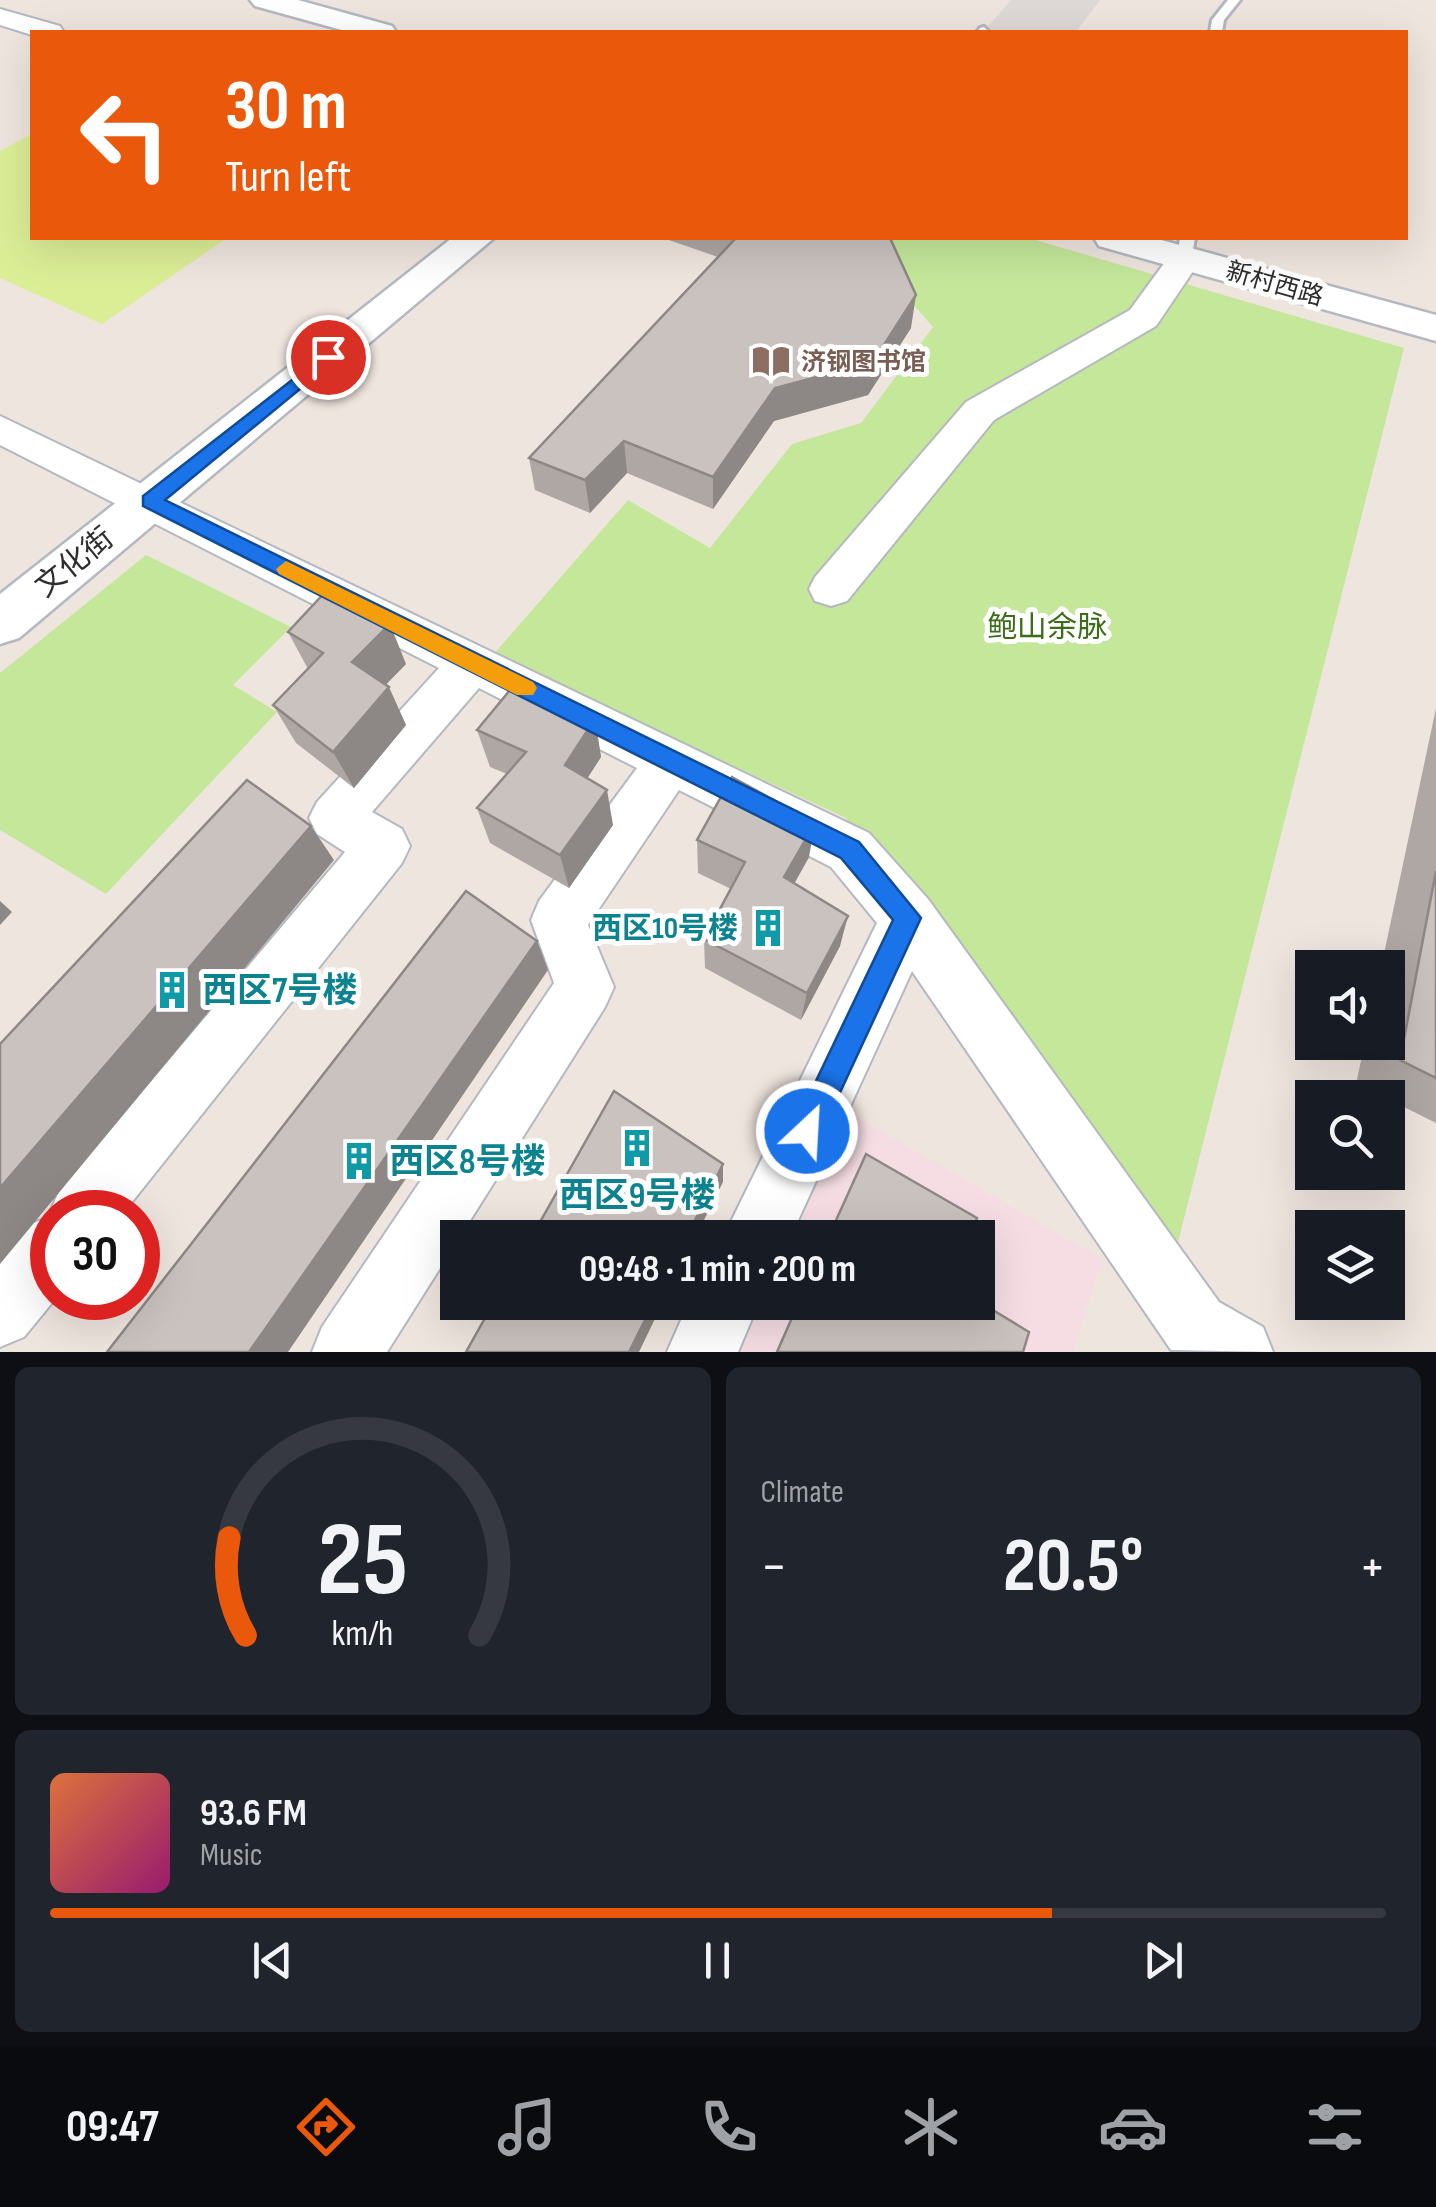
<!DOCTYPE html>
<meta charset="utf-8">
<style>
:root{--surface:#171b24;--page:#20242c;--text:#f1f3f6;--muted:#9ea1a6;--line:#363941;--accent:#ea580c}
body{margin:0;font-family:"Sofia Sans Condensed","Noto Sans SC",sans-serif;background:var(--page);color:var(--text);height:100vh;display:flex;flex-direction:column;font-size:38px;white-space:nowrap}
*{box-sizing:border-box;margin:0}
p{font-size:32px;color:var(--muted)}
.icon{flex:none;width:55px;height:55px;fill:none;stroke:currentColor;stroke-width:2;stroke-linecap:round;stroke-linejoin:round}
.map{position:relative;height:1352px;overflow:hidden}
.side{display:flex;flex-direction:column;gap:15px;padding:15px;background:#0d0f14;flex:1}
.side>*{flex:none}
.hud{position:absolute;left:30px;top:30px;width:1378px;height:210px;border-radius:0px;box-shadow:0 10px 40px #0002;background:#ea580c;color:#fff;overflow:hidden}
.fabs{position:absolute;left:1295px;top:950px;display:grid;gap:20px}
.fabs a{display:grid;place-items:center;width:110px;height:110px;border-radius:0px;background:var(--surface);box-shadow:0 10px 40px #0002;font-size:50px}
.speed{position:absolute;left:30px;top:1190px;display:flex;gap:20px;font-size:50px;font-weight:700;text-align:center}
.speed>*{display:grid;place-content:center;width:130px;height:130px;border-radius:50%;background:var(--surface);box-shadow:0 10px 40px #0002;line-height:1}
.speed .limit{border:15px solid #d22;background:#fff;color:#111}
.pin{position:absolute;display:grid;place-items:center;width:85px;height:85px;color:#fff;margin:-42px;border:5px solid #fff;border-radius:50%;box-shadow:0 2px 10px #0007}
.me{position:absolute;width:110px;margin:-55px;rotate:25deg;stroke-linejoin:round;filter:drop-shadow(0 0 8px #0008)}
.turn{display:flex;align-items:center;gap:35px;height:210px;padding:0 30px;font-size:45px}
.turn .icon{width:130px;height:130px;stroke-width:2.5}
.turn b{display:block;font-size:70px;line-height:85px}
.big{font-size:75px;font-weight:700;line-height:1.1}
.side .widget{flex:1;display:flex;flex-direction:column;justify-content:center;gap:15px;min-width:0;padding:0 35px;border-radius:15px;background:var(--page)}
.side .dial{align-items:center;gap:0}
.dial svg{height:260px;overflow:visible;fill:none;stroke:var(--line);stroke-width:7;stroke-linecap:round;text-anchor:middle}
.dial text{fill:var(--text);stroke:none}
.song{display:flex;align-items:center;gap:30px}
.cover{width:120px;height:120px;border-radius:15px;background:linear-gradient(135deg,hsl(20 70% 55%),hsl(320 70% 35%))}
.played{height:10px;border-radius:5px;background:linear-gradient(90deg,var(--accent) 75%,var(--line) 75%)}
.keys{display:flex;justify-content:space-around;direction:ltr}
.heat{display:flex;justify-content:space-between;align-items:center;font-size:55px;direction:ltr}
.side .tiles{flex:1;display:grid;gap:15px;grid-template-columns:1fr 1fr}
.widget:last-child{grid-column:span 2}
.trip{position:absolute;left:440px;top:1220px;width:555px;height:100px;border-radius:0px;background:var(--surface);box-shadow:0 10px 40px #0002;font-weight:700;line-height:100px;text-align:center}
.dock{display:flex;height:160px;justify-content:space-around;align-items:center;background:#090b0e;color:var(--muted)}
.dock .icon{width:70px;height:70px}
.dock .active{color:var(--accent)}
.dock b{font-size:45px;color:var(--text)}
.map>svg:first-child{display:block}
</style>
<div class="map">
<svg width="1436" height="1352" viewBox="0 0 1436 1352">
<rect width="100%" height="100%" fill="#efe5df"/>
<path fill="#f5dde3" d="M821,1096L1102,1259L1073,1352H704L726,1303L978,1302V1238L756,1237Z"/>
<g fill="#c4e79a">
<path d="M855,238H1029L1404,348L1177,1246L846,818L493,655L628,500L710,548L792,444L861,423L933,327Z"/>
<path d="M146,555L291,627L233,685L277,712L106,894L0,830V673Z"/>
</g>
<path fill="#dbee96" d="M32,134V238H227L102,324L0,278V151Z"/>
<path fill="#ded9d6" d="M1011,0H1100L1076,32L984,31Z"/>
<g fill="none" stroke-linecap="round" stroke-linejoin="round">
<g stroke="#b3b8c1" stroke-width="6">
<g id="service">
<path d="M1228,0H1240L1224,20L1222,32H1210L1212,20Z"/>
<path d="M984,27L989,32H977L980,28Z"/>
<path d="M1180,238H1195L1191,261L1177,258Z"/>
</g>
</g>
<g stroke="#b3b8c1" stroke-width="4">
<g id="minor">
<path d="M0,9L60,26L64,32L32,35L0,25Z"/>
<path d="M1185,248L1197,251L1202,258L1156,326L994,420L847,601L831,606L815,601L809,589L815,577L966,402L1130,310L1173,251Z"/>
<path d="M0,416L869,833L928,899L1219,1302L1263,1327L1273,1352L1171,1350L912,971L790,1238H723L877,923L831,867L679,790L588,925L614,987L605,1007L387,1352H312L322,1327L554,983L531,920L539,901L637,768L479,688L372,812L402,829L410,846L402,863L124,1212H52V1298H56L24,1337L0,1347V1260L28,1225L52,1216L50,1212L60,1189L345,852L317,834L309,818L317,802L439,668L0,445Z"/>
<path d="M689,1302H759L738,1352H667Z"/>
</g>
</g>
<g stroke="#b3b8c1" stroke-width="5">
<g id="tertiary">
<path d="M250,0H298L392,26L396,32H349L255,6Z"/>
<path d="M452,238H494L19,638L0,644V594Z"/>
<path d="M1094,238H1154L1436,315V341L1099,246Z"/>
</g>
</g>
<use href="#service" fill="#fff" fill-rule="evenodd"/>
<use href="#minor" fill="#fff" fill-rule="evenodd"/>
<use href="#tertiary" fill="#fff" fill-rule="evenodd"/>
</g>
<g fill="#aea7a3">
<path d="M663,238H890L911,328L868,395L774,421L713,509L627,473L590,513L535,490L529,458L718,257Z"/>
<path d="M288,632L406,664L386,684L406,725L354,788L296,743L273,705L308,669Z"/>
<path d="M1436,708V1123L1388,1099V1098H1384L1356,1084L1365,1042H1388V968H1381Z"/>
<path d="M595,719L601,757L587,778L613,825L569,888L490,843L477,808L507,774L490,767L477,730Z"/>
<path d="M697,840L809,857L794,884L840,946L801,1020L705,968L704,939L731,889L698,873Z"/>
<path d="M866,1154L970,1238H827Z"/>
<path d="M798,1302H978L1023,1352H776Z"/>
</g>
<g fill="#8d8885">
<path d="M916,295L911,328L868,395L774,421L713,509V477L775,388Z"/>
<path d="M624,441L627,473L590,513L585,480Z"/>
<path d="M390,624L406,664L370,701L352,662Z"/>
<path d="M389,687L406,725L354,788L333,752Z"/>
<path d="M595,719L601,757L573,801L565,765Z"/>
<path d="M607,790L613,825L569,888L560,855Z"/>
<path d="M815,823L809,857L780,909L784,877Z"/>
<path d="M311,826L334,860L0,1264V1188Z"/>
<path d="M0,901L12,912L0,925Z"/>
<path d="M848,916L840,946L801,1020L807,993Z"/>
<path d="M537,941L548,970L288,1352H249Z"/>
<path d="M723,1164V1182L695,1238H686Z"/>
<path d="M654,1302H663L639,1352H629Z"/>
</g>
<g fill="#cac2be" stroke="#8d8885" stroke-width="2.5">
<path d="M736,238H890L916,295L873,362L775,388L713,477L624,441L585,480L529,458Z"/>
<path d="M328,589L390,624L352,662L389,687L333,752L273,705L323,653L288,632Z"/>
<path d="M519,679L595,719L565,765L607,790L560,855L477,808L526,752L477,730Z"/>
<path d="M732,777L815,823L784,877L848,916L807,993L704,939L745,862L697,840Z"/>
<path d="M247,780L311,826L0,1188V1044Z"/>
<path d="M1436,871V1078L1400,1060Z"/>
<path d="M466,891L537,941L249,1352H107Z"/>
<path d="M614,1091L723,1164L686,1238H531Z"/>
<path d="M866,1154L977,1218L970,1238H828Z"/>
<path d="M978,1301L1029,1332L1023,1352H777L799,1302H978Z"/>
<path d="M494,1302H654L629,1352H466Z"/>
</g>
<path fill="#1a73e8" stroke="#114b97" stroke-width="2.5" d="M328,352L336,357L334,361L165,500L859,842L921,918L817,1142L807,1146L796,1142L792,1131L893,920L841,858L143,506V496Z"/>
<path fill="#f59e0b" d="M286,561L533,682L537,688L533,695H517L279,574L276,569Z"/>
<defs>
<g id="library-bare" transform="scale(3)"><path d="M-6-4Q-3-5.5-.7-3.5V5Q-3 3-6 4ZM6-4Q3-5.5 .7-3.5V5Q3 3 6 4Z" fill="#8d6e63" stroke="#fff" stroke-width="2.5" paint-order="stroke"/></g>
<g id="building-bare" transform="scale(3)"><path d="M-4-6H4V6H1V3H-1V6H-4ZM-2.5-4.3h1.7v1.8h-1.7ZM.8-4.3h1.7v1.8H.8ZM-2.5-1h1.7V.8h-1.7ZM.8-1h1.7V.8H.8Z" fill="#0f9aa8" stroke="#fff" stroke-width="2.5" paint-order="stroke"/></g>
</defs>
<g fill-rule="evenodd">
<use href="#library-bare" x="771" y="361"/>
<use href="#building-bare" x="768" y="928"/>
<use href="#building-bare" x="172" y="990"/>
<use href="#building-bare" x="637" y="1148"/>
<use href="#building-bare" x="359" y="1161"/>
</g>
<g text-anchor="middle" stroke-width="10" stroke-linejoin="round" paint-order="stroke">
<g font-size="25" fill="#2d2d2d" stroke="#fff">
<text transform="translate(1275 283) rotate(16)" y="9">新村西路</text>
</g>
<g font-size="25" font-weight="bold" fill="#785e54" stroke="#fff" text-anchor="start">
<text x="801" y="370">济钢图书馆</text>
</g>
<g font-size="30" fill="#2d2d2d" stroke="#fff">
<text transform="translate(74 562) rotate(-39)" y="10">文化街</text>
</g>
<g font-size="30" fill="#3c6e18" stroke="#fff">
<text x="1047" y="637">鲍山余脉</text>
</g>
<g font-size="30" font-weight="bold" fill="#0d838f" stroke="#fff" text-anchor="end">
<text x="738" y="938">西区10号楼</text>
</g>
<g font-size="35" font-weight="bold" fill="#0d838f" stroke="#fff" text-anchor="start">
<text x="202" y="1002">西区7号楼</text>
<text x="389" y="1173">西区8号楼</text>
<text x="637" y="1207" text-anchor="middle">西区9号楼</text>
</g>
</g>
</svg>
<div class="fabs">
<a><svg class="icon" aria-label="sound" viewBox="0 0 24 24"><path d="M4 9h4l5-4v14l-5-4H4zM17 9q2 3 0 6"/></svg></a>
<a><svg class="icon" aria-label="search" viewBox="0 0 24 24"><circle cx="10" cy="10" r="6"/><path d="M15 15l6 6"/></svg></a>
<a><svg class="icon" aria-label="layers" viewBox="0 0 24 24"><path d="M12 4l9 5-9 5-9-5zM3 14l9 5 9-5"/></svg></a>
</div>
<div class="speed"><div class="limit">30</div></div>
<div class="pin" style="left:328px;top:357px;background:#d93025"><svg class="icon" aria-label="arrive" viewBox="0 0 24 24"><path d="M6 21V4h12l-3 4 3 4H6"/></svg></div>
<svg class="me" style="left:807px;top:1131px" viewBox="-20 -20 40 40"><circle r="17" fill="#1a73e8" stroke="#fff" stroke-width="3"/><path d="M0-11L8 9 0 5-8 9z" fill="#fff"/></svg>
<div class="trip">09:48 · 1 min · 200 m</div>
<div class="hud">
<div class="turn"><svg class="icon" aria-label="left" viewBox="0 0 24 24"><path d="M17 20v-9H6M10 6l-5 5 5 5"/></svg><div><b>30 m</b>Turn left</div></div>
</div>
</div>
<section class="side">
<div class="tiles">
<div class="widget dial"><svg viewBox="0 0 100 80">
<path d="M14 69A42 42 0 1 1 86 69"/>
<path d="M14 69A42 42 0 0 1 9 39" stroke="#ea580c"/>
<text x="50" y="56" font-size="32" font-weight="700">25</text>
<text x="50" y="72" font-size="11">km/h</text>
</svg></div>
<div class="widget"><p>Climate</p>
<div class="heat"><a>−</a><b class="big">20.5°</b><a>+</a></div>
</div>
<div class="widget">
<div class="song"><i class="cover"></i><div><b>93.6 FM</b><p>Music</p></div></div>
<div class="played"></div>
<div class="keys"><svg class="icon" aria-label="previous" viewBox="0 0 24 24"><path d="M18 5L8 12l10 7zM5 5v14"/></svg><svg class="icon" aria-label="pause" viewBox="0 0 24 24"><path d="M8 5v14M16 5v14"/></svg><svg class="icon" aria-label="next" viewBox="0 0 24 24"><path d="M6 5l10 7-10 7zM19 5v14"/></svg></div>
</div>
</div>
</section>
<nav class="dock">
<b>09:47</b>
<svg class="icon active" aria-label="directions" viewBox="0 0 24 24"><path d="M12 3l9 9-9 9-9-9zM9 14v-3h6M13 9l2 2-2 2"/></svg>
<svg class="icon" aria-label="music" viewBox="0 0 24 24"><path d="M9 18V5l10-2v13"/><circle cx="6" cy="18" r="3"/><circle cx="16" cy="16" r="3"/></svg>
<svg class="icon" aria-label="phone" viewBox="0 0 24 24"><path d="M5 4h4l2 5-3 2q2 4 5 5l2-3 5 2v4C11 20 4 13 5 4z"/></svg>
<svg class="icon" aria-label="climate" viewBox="0 0 24 24"><path d="M12 3v18M4 7l16 10M4 17L20 7"/></svg>
<svg class="icon" aria-label="car" viewBox="0 0 24 24"><path d="M5 17H2v-5l4-1 3-4h7l3 4 3 1v5h-3M9 17h6M6 11h13"/><circle cx="7" cy="17" r="2"/><circle cx="17" cy="17" r="2"/></svg>
<svg class="icon" aria-label="filters" viewBox="0 0 24 24"><path d="M4 7h16M4 17h16"/><circle cx="9" cy="7" r="2"/><circle cx="15" cy="17" r="2"/></svg>
</nav>
